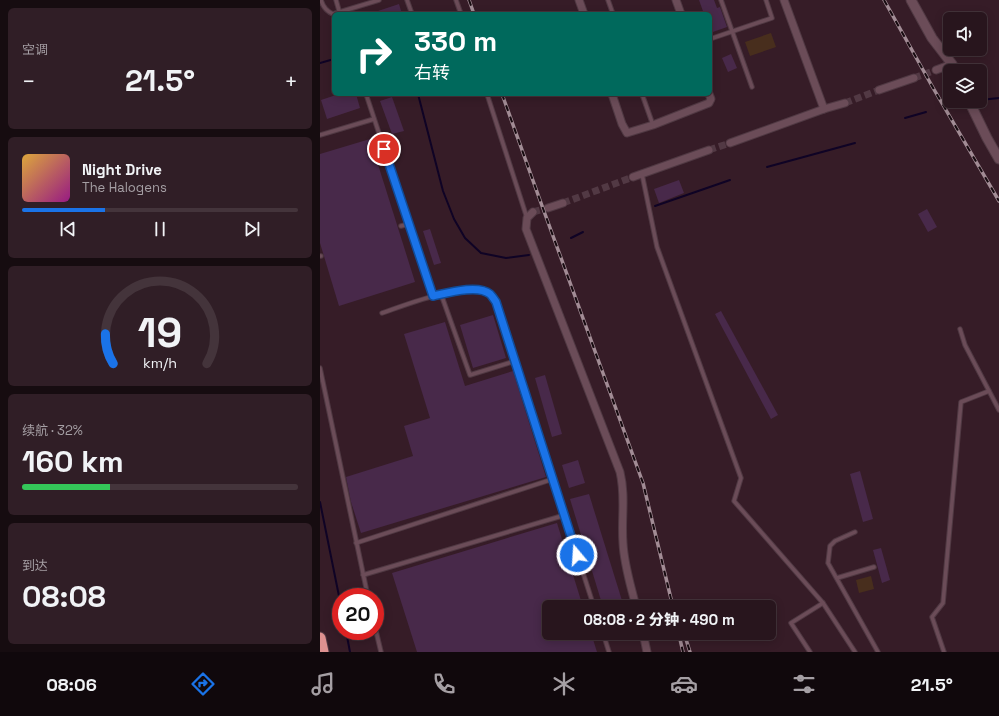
<!DOCTYPE html>
<html lang="zh">
<meta charset="utf-8">
<style>
:root{--surface:#28151d;--page:#301e26;--text:#f1f3f6;--muted:#a59fa4;--line:#44343b;--accent:#1a73e8}
body{margin:0;font-family:"Space Grotesk","Noto Sans SC",sans-serif;background:var(--page);color:var(--text);height:100vh;display:flex;flex-direction:column;font-size:15px;white-space:nowrap}
*{box-sizing:border-box;margin:0}
p{font-size:13px;color:var(--muted)}
.icon{flex:none;width:22px;height:22px;fill:none;stroke:currentColor;stroke-width:2;stroke-linecap:round;stroke-linejoin:round}
.map{position:relative;flex:1;overflow:hidden}
.sheet{display:flex;flex-direction:column;gap:8px;padding:8px;background:#160c10;width:320px}
.sheet>*{flex:none}
.top-card{position:absolute;left:12px;top:12px;width:380px;height:84px;border-radius:6px;box-shadow:0 2px 10px #0003,0 0 0 1px var(--line);background:#00695c;color:#fff;overflow:hidden}
.buttons{position:absolute;left:623px;top:12px;display:grid;gap:8px}
.buttons a{display:grid;place-items:center;width:44px;height:44px;border-radius:6px;background:var(--surface);box-shadow:0 2px 10px #0003,0 0 0 1px var(--line);font-size:20px}
.speed{position:absolute;left:12px;top:588px;display:flex;gap:8px;font-size:20px;font-weight:700;text-align:center}
.speed>*{display:grid;place-content:center;width:52px;height:52px;border-radius:50%;background:var(--surface);box-shadow:0 2px 10px #0003,0 0 0 1px var(--line);line-height:1}
.speed .limit{border:6px solid #d22;background:#fff;color:#111}
.pin{position:absolute;display:grid;place-items:center;width:34px;height:34px;color:#fff;margin:-17px;border:2px solid #fff;border-radius:50%;box-shadow:0 1px 4px #0007}
.me{position:absolute;width:44px;margin:-22px;rotate:342deg;stroke-linejoin:round;filter:drop-shadow(0 0 3px #0008)}
.turn{display:flex;align-items:center;gap:14px;height:84px;padding:0 16px;font-size:18px}
.turn .icon{width:52px;height:52px;stroke-width:2.5}
.turn b{display:block;font-size:28px;line-height:34px}
.big{font-size:30px;font-weight:800;line-height:1.1}
.sheet .card{flex:1;display:flex;flex-direction:column;justify-content:center;gap:6px;min-width:0;padding:0 14px;border-radius:6px;background:var(--page)}
.sheet .dial{align-items:center;gap:0}
.dial svg{height:104px;overflow:visible;fill:none;stroke:var(--line);stroke-width:7;stroke-linecap:round;text-anchor:middle}
.dial text{fill:var(--text);stroke:none}
.song{display:flex;align-items:center;gap:12px}
.cover{width:48px;height:48px;border-radius:6px;background:linear-gradient(135deg,hsl(40 70% 55%),hsl(310 70% 35%))}
.played{height:4px;border-radius:2px;background:linear-gradient(90deg,var(--accent) 30%,var(--line) 30%)}
.keys{display:flex;justify-content:space-around;direction:ltr}
.heat{display:flex;justify-content:space-between;align-items:center;font-size:22px;direction:ltr}
.charge{height:6px;border-radius:3px;background:linear-gradient(90deg,#34c759 32%,var(--line) 0)}
.trip{position:absolute;left:222px;top:600px;width:234px;height:40px;border-radius:6px;background:var(--surface);box-shadow:0 2px 10px #0003,0 0 0 1px var(--line);font-weight:800;line-height:40px;text-align:center}
.tabs{display:flex;height:64px;justify-content:space-around;align-items:center;background:#10080c;color:var(--muted)}
.tabs .icon{width:28px;height:28px}
.tabs .active{color:var(--accent)}
.tabs b{font-size:18px;color:var(--text)}
main{display:flex;flex:1;min-height:0}
.map>svg:first-child{display:block}
</style>
<main>
<section class="sheet">
<div class="card"><p>空调</p>
<div class="heat"><a>−</a><b class="big">21.5°</b><a>+</a></div>
</div>
<div class="card">
<div class="song"><i class="cover"></i><div><b>Night Drive</b><p>The Halogens</p></div></div>
<div class="played"></div>
<div class="keys"><svg class="icon" aria-label="previous" viewBox="0 0 24 24"><path d="M18 5L8 12l10 7zM5 5v14"/></svg><svg class="icon" aria-label="pause" viewBox="0 0 24 24"><path d="M8 5v14M16 5v14"/></svg><svg class="icon" aria-label="next" viewBox="0 0 24 24"><path d="M6 5l10 7-10 7zM19 5v14"/></svg></div>
</div>
<div class="card dial"><svg viewBox="0 0 100 80">
<path d="M14 69A42 42 0 1 1 86 69"/>
<path d="M14 69A42 42 0 0 1 8 46" stroke="#1a73e8"/>
<text x="50" y="56" font-size="32" font-weight="700">19</text>
<text x="50" y="72" font-size="11">km/h</text>
</svg></div>
<div class="card"><p>续航 · 32%</p><b class="big">160 km</b><div class="charge"></div></div>
<div class="card"><p>到达</p><b class="big">08:08</b></div>
</section>
<div class="map">
<svg width="679" height="652" viewBox="0 0 679 652">
<rect width="100%" height="100%" fill="#361c27"/>
<g fill="#482e1d">
<path d="M451,33L456,47L430,56L425,42Z"/>
<path d="M551,576L554,589L539,593L536,580Z"/>
</g>
<g fill="none" stroke-linecap="round" stroke-linejoin="round">
<g stroke="#0f0325" stroke-width="2">
<path d="M0,63L14,59"/>
<path d="M98,94L123,191L134,219L145,238L161,253L186,258L209,255"/>
<path d="M660,100L679,98"/>
<path d="M585,118L606,112"/>
<path d="M447,167L535,143"/>
<path d="M335,206L410,180"/>
<path d="M251,238L263,232"/>
<path d="M0,502L21,606"/>
<path d="M26,631L30,652"/>
</g>
</g>
<g fill="#48294a">
<path d="M379,0H394L397,8L400,7L407,27L390,33V14H384Z"/>
<path d="M79,4L82,14H52V13Z"/>
<path d="M411,54L417,68L408,72L402,58Z"/>
<path d="M19,94H36L40,108L7,119L1,100Z"/>
<path d="M72,97L84,131L72,134L60,101Z"/>
<path d="M50,139L95,282L19,306L0,243V154Z"/>
<path d="M359,180L364,193L339,203L334,189Z"/>
<path d="M607,209L617,227L608,232L598,214Z"/>
<path d="M110,229L121,263L114,265L103,231Z"/>
<path d="M401,311L458,415L451,419L395,314Z"/>
<path d="M173,315L186,358L153,368L140,325Z"/>
<path d="M125,322L145,386L193,371L226,477L41,533L31,502L26,477L93,456L84,426L110,418L84,334Z"/>
<path d="M225,375L242,434L232,437L215,378Z"/>
<path d="M258,460L265,483L249,488L242,465Z"/>
<path d="M540,471L553,519L543,522L530,474Z"/>
<path d="M269,494L304,607H283L250,499Z"/>
<path d="M237,523L263,607H229V633H271L277,652H97L72,573Z"/>
<path d="M561,548L570,580L562,583L553,550Z"/>
</g>
<g fill="none" stroke-linecap="round" stroke-linejoin="round">
<g stroke="#523944" stroke-width="7" stroke-dasharray="7 3.5" stroke-linecap="butt">
<path d="M594,78L616,70"/>
<path d="M525,103L559,90"/>
<path d="M389,150L410,143"/>
<path d="M243,203L313,177"/>
<path d="M213,212L228,208"/>
</g>
<g stroke="#503943" stroke-width="5.5">
<g id="service">
<path d="M1,0C3,7 6,11 13,14L59,0"/>
<path d="M16,0L20,14"/>
<path d="M87,0L92,14"/>
<path d="M136,0L141,14"/>
<path d="M288,0L293,14"/>
<path d="M401,0L432,87"/>
<path d="M390,39L452,18L446,0"/>
<path d="M46,94L113,296"/>
<path d="M167,94L207,218"/>
<path d="M322,94L333,125"/>
<path d="M0,135L54,119"/>
<path d="M322,174L337,247L421,478L414,501L503,603L535,652"/>
<path d="M81,226L89,224"/>
<path d="M0,256H1"/>
<path d="M121,294L150,375L195,361"/>
<path d="M62,313C83,306 153,278 170,294C173,296 174,299 176,302L274,607"/>
<path d="M640,329L645,345L679,410"/>
<path d="M0,368L48,597"/>
<path d="M535,532L515,541L510,546L508,563L558,652"/>
<path d="M36,543L233,479"/>
<path d="M43,575L245,515"/>
<path d="M517,578L554,567"/>
<path d="M55,627L61,652"/>
<path d="M283,633L289,652"/>
<path d="M490,652L471,623L503,603"/>
<path d="M624,652L612,617L623,603L641,402L669,391"/>
</g>
</g>
<g stroke="#503943" stroke-width="9">
<g id="minor">
<path d="M259,0L264,14"/>
<path d="M356,0L361,14"/>
<path d="M464,0L504,109"/>
<path d="M616,70L632,64"/>
<path d="M559,90L594,78"/>
<path d="M292,94L302,124L307,133L333,125L389,103L391,99L389,94"/>
<path d="M410,143L504,109L525,103"/>
<path d="M313,177L389,150"/>
<path d="M228,208L243,203"/>
<path d="M213,212L207,218L206,229L300,472C306,497 301,518 303,543C304,565 311,586 316,607"/>
<path d="M323,633L327,652"/>
</g>
</g>
<g stroke="#503943" stroke-width="11">
<g id="tertiary">
<path d="M591,0L612,38L632,64L635,71"/>
<path d="M649,101L667,138L679,159"/>
</g>
</g>
<g stroke="#503943" stroke-width="13">
<path id="trunk" d="M0,638L3,652"/>
</g>
<use href="#service" stroke="#6b4c58" stroke-width="3.5"/>
<use href="#minor" stroke="#6b4c58" stroke-width="7"/>
<use href="#tertiary" stroke="#6b4c58" stroke-width="9"/>
<use href="#trunk" stroke="#de9190" stroke-width="11"/>
<g stroke="#a28c95" stroke-width="3.5">
<g id="rail">
<path d="M149,0L154,14"/>
<path d="M564,0L612,86L679,201"/>
<path d="M182,94L221,203L323,483L353,607"/>
<path d="M364,633L370,652"/>
<path d="M359,635L363,652"/>
</g>
</g>
<use href="#rail" stroke="#160a0f" stroke-width="2" stroke-dasharray="6" stroke-linecap="butt"/>
</g>
<g fill="none" stroke-linecap="round" stroke-linejoin="round">
<g stroke="#114b97" stroke-width="10">
<path id="route" d="M64,149L113,296C127,293 158,284 170,294C172,296 174,299 176,302L257,555"/>
</g>
<use href="#route" stroke="#1a73e8" stroke-width="7"/>
</g>
</svg>
<div class="buttons">
<a><svg class="icon" aria-label="sound" viewBox="0 0 24 24"><path d="M4 9h4l5-4v14l-5-4H4zM17 9q2 3 0 6"/></svg></a>
<a><svg class="icon" aria-label="layers" viewBox="0 0 24 24"><path d="M12 4l9 5-9 5-9-5zM3 14l9 5 9-5"/></svg></a>
</div>
<div class="speed"><div class="limit">20</div></div>
<div class="pin" style="left:64px;top:149px;background:#d93025"><svg class="icon" aria-label="arrive" viewBox="0 0 24 24"><path d="M6 21V4h12l-3 4 3 4H6"/></svg></div>
<svg class="me" style="left:257px;top:555px" viewBox="-20 -20 40 40"><circle r="17" fill="#1a73e8" stroke="#fff" stroke-width="3"/><path d="M0-11L8 9 0 5-8 9z" fill="#fff"/></svg>
<div class="trip">08:08 · 2 分钟 · 490 m</div>
<div class="top-card">
<div class="turn"><svg class="icon" aria-label="right" viewBox="0 0 24 24"><path d="M7 20v-9h11M14 6l5 5-5 5"/></svg><div><b>330 m</b>右转</div></div>
</div>
</div>
</main>
<nav class="tabs">
<b>08:06</b>
<svg class="icon active" aria-label="directions" viewBox="0 0 24 24"><path d="M12 3l9 9-9 9-9-9zM9 14v-3h6M13 9l2 2-2 2"/></svg>
<svg class="icon" aria-label="music" viewBox="0 0 24 24"><path d="M9 18V5l10-2v13"/><circle cx="6" cy="18" r="3"/><circle cx="16" cy="16" r="3"/></svg>
<svg class="icon" aria-label="phone" viewBox="0 0 24 24"><path d="M5 4h4l2 5-3 2q2 4 5 5l2-3 5 2v4C11 20 4 13 5 4z"/></svg>
<svg class="icon" aria-label="climate" viewBox="0 0 24 24"><path d="M12 3v18M4 7l16 10M4 17L20 7"/></svg>
<svg class="icon" aria-label="car" viewBox="0 0 24 24"><path d="M5 17H2v-5l4-1 3-4h7l3 4 3 1v5h-3M9 17h6M6 11h13"/><circle cx="7" cy="17" r="2"/><circle cx="17" cy="17" r="2"/></svg>
<svg class="icon" aria-label="filters" viewBox="0 0 24 24"><path d="M4 7h16M4 17h16"/><circle cx="9" cy="7" r="2"/><circle cx="15" cy="17" r="2"/></svg>
<b>21.5°</b>
</nav>
